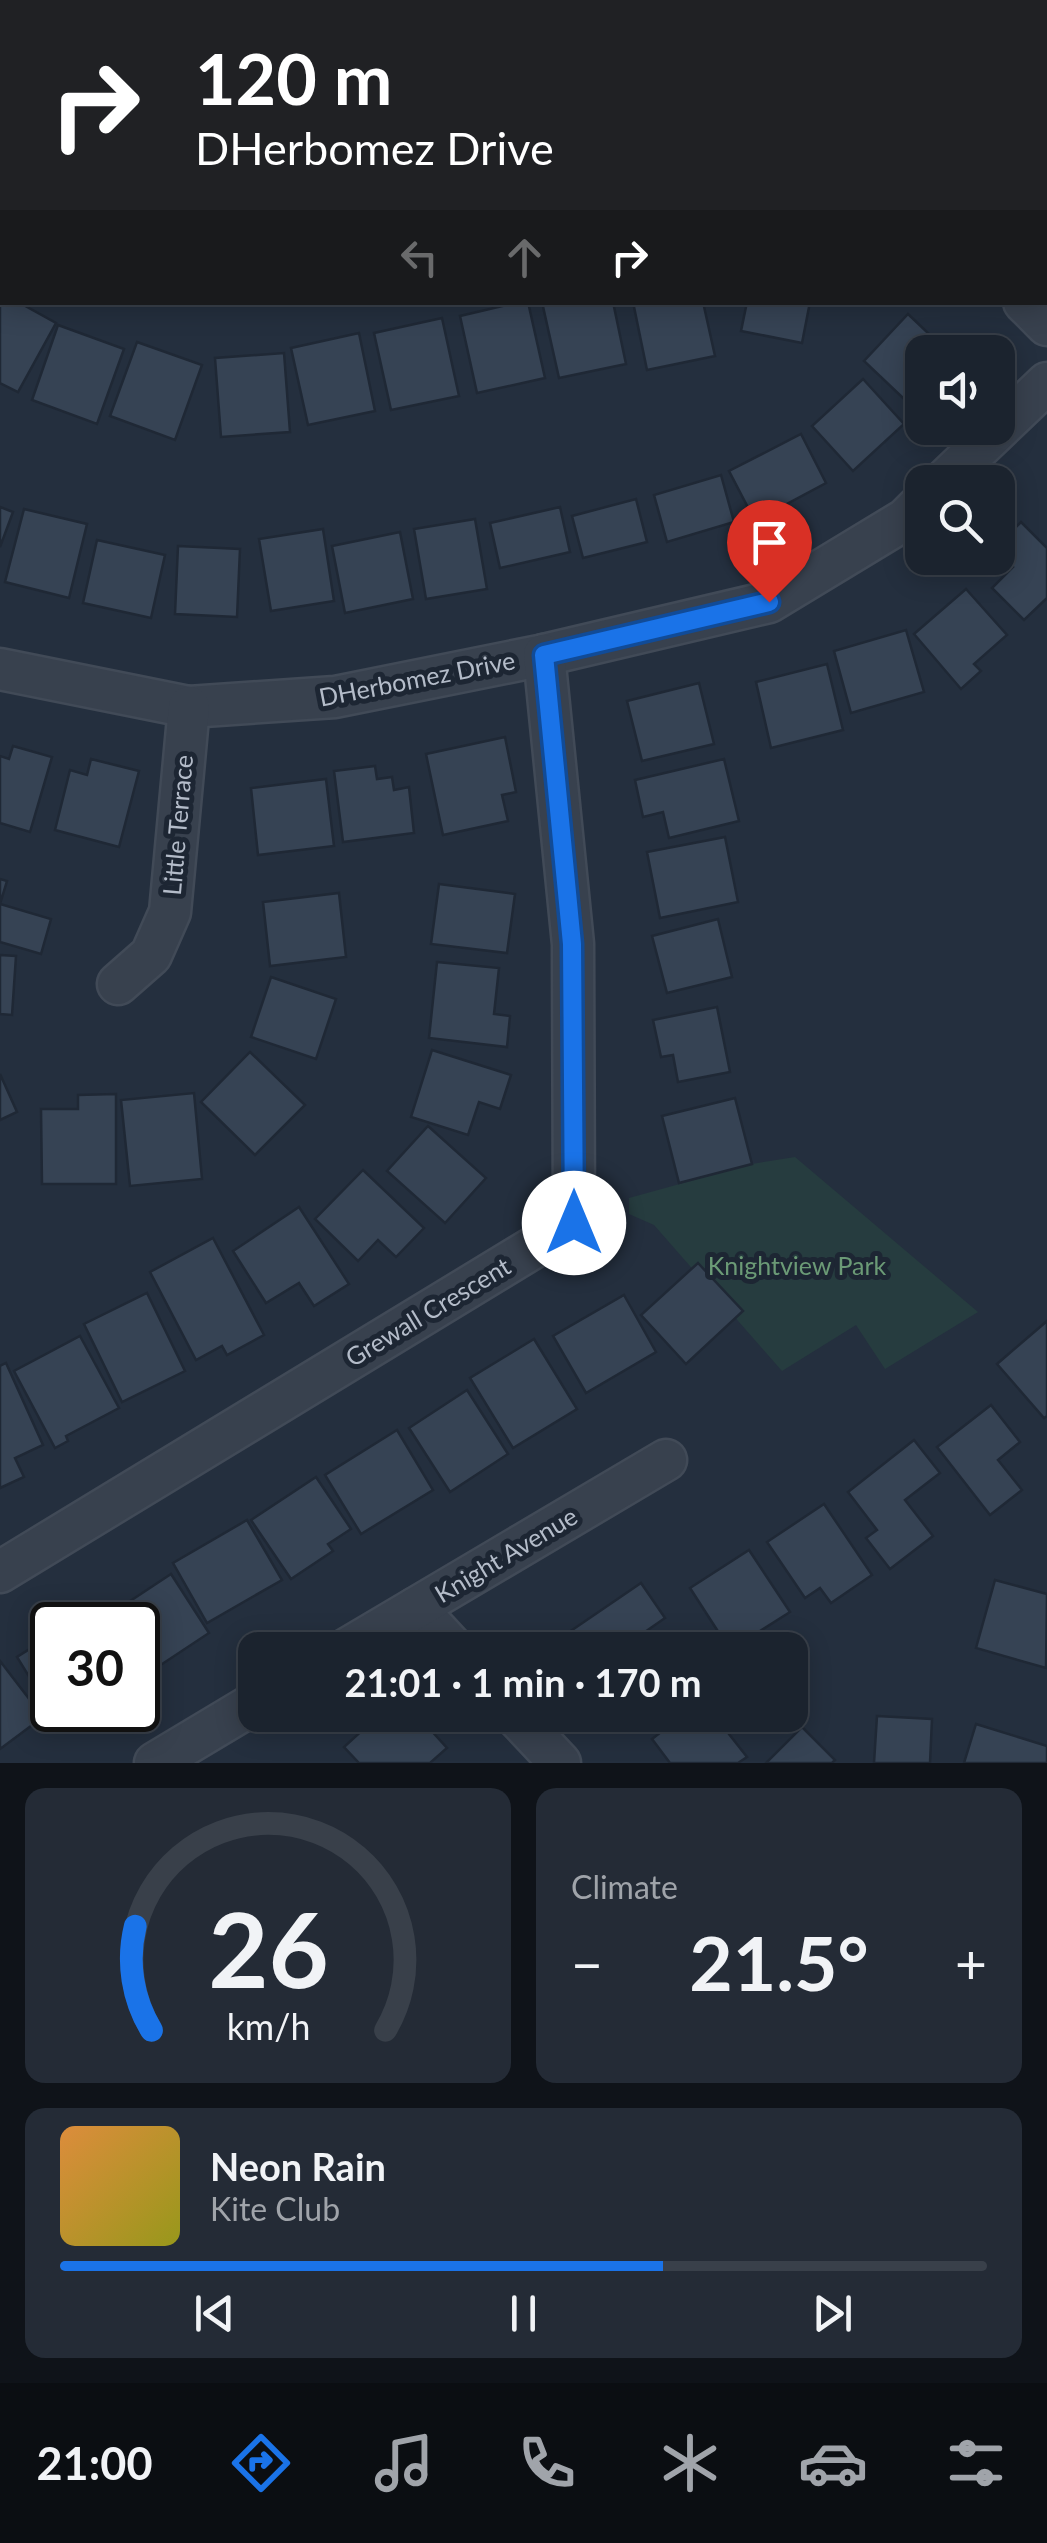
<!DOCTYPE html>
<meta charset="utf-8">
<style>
:root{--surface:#1b232e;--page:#242b36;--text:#f1f3f6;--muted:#a0a4aa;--line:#39404a;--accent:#1a73e8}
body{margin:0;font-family:Lato,sans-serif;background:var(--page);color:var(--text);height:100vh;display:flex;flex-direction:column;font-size:38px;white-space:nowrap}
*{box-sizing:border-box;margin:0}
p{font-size:32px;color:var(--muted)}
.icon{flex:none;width:55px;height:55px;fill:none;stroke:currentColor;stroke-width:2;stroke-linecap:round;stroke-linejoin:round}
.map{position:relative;height:1763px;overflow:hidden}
.sheet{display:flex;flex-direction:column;gap:25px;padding:25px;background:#0f1319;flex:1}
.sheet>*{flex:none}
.banner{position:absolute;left:0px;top:0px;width:1048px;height:305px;box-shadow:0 5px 25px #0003,0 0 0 2px var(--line);background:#202124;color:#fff;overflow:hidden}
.controls{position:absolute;left:905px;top:335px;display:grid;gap:20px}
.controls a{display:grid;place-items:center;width:110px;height:110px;border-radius:20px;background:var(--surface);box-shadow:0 5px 25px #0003,0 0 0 2px var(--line);font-size:50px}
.speed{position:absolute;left:30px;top:1602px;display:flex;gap:20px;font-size:50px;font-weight:700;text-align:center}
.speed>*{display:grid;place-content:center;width:130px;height:130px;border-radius:50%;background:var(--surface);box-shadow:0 5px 25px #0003,0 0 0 2px var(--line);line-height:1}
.speed .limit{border:5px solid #111;border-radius:15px;background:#fff;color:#111}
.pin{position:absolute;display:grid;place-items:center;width:85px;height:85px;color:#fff;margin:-102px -42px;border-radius:50% 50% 50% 0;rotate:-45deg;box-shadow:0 0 10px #0007}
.pin .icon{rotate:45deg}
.me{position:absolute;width:110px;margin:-55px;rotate:0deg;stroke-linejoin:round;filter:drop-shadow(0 0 8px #0008)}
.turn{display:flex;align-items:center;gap:35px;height:210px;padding:0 30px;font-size:45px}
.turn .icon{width:130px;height:130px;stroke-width:2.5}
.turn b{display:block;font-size:70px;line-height:85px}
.lanes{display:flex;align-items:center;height:95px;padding:0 30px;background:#0003;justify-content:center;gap:50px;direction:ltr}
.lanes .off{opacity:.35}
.big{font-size:75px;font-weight:700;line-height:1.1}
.sheet .widget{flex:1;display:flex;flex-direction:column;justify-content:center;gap:15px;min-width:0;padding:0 35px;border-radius:20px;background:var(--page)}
.sheet .dial{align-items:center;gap:0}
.dial svg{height:260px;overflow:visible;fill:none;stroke:var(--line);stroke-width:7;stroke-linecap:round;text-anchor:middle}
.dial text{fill:var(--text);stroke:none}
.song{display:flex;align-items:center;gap:30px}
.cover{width:120px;height:120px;border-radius:15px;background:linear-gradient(135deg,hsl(30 70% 55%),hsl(60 70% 35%))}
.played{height:10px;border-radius:5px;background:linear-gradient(90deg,var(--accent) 65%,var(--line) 65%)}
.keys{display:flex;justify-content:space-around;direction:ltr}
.heat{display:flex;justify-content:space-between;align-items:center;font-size:55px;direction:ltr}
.sheet .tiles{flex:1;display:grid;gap:25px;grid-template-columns:1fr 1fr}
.widget:last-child{grid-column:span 2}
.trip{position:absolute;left:238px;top:1632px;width:570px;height:100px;border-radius:20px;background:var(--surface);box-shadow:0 5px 25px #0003,0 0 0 2px var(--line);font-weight:700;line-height:100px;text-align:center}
.menu{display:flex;height:160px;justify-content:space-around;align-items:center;background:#0b0e12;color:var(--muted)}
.menu .icon{width:70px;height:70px}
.menu .selected{color:var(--accent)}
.menu b{font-size:45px;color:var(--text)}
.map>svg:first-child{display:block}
</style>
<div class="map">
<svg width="1047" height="1763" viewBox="0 0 1047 1763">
<rect width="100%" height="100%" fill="#242f3e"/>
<path fill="#263c3f" d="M795,1157L978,1312L885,1369L856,1325L782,1371L654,1225L629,1214V1198L752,1164Z"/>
<g fill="#364354" stroke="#1f2835" stroke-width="2.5">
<path d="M0,0H38L40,2H2V37L0,39Z"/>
<path d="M240,0H315V1L240,2Z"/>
<path d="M476,0H547L534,2H476Z"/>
<path d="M701,0H810V2H702Z"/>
<path d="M0,292L2,294V302H18L56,323L18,392L0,383Z"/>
<path d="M520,302H528L545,378L477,393L460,316Z"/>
<path d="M542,302H613L626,364L559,378Z"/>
<path d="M633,302H703L715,356L647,370Z"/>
<path d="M747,302H810L802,343L741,331Z"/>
<path d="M908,314L948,352H922V416L864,361Z"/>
<path d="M442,318L459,396L391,410L374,333Z"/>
<path d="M58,325L124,349L97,424L32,400Z"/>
<path d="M359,333L375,411L308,425L291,348Z"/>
<path d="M137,342L202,365L175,440L110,416Z"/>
<path d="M284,353L290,432L221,437L215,358Z"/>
<path d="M863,379L904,424L853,471L812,426Z"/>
<path d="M801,434L826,483L755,521L729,471Z"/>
<path d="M721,475L734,522L667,542L654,495Z"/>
<path d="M636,499L647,542L583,558L572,516Z"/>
<path d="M0,507L13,512L0,547Z"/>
<path d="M560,507L570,552L500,568L490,523Z"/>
<path d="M24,509L87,524L69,598L5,582Z"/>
<path d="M475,519L487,589L426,599L414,529Z"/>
<path d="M1021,522L1047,548V598L1024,620L992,588L1013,567L998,551V545Z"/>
<path d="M323,529L334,601L271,611L259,539Z"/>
<path d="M400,532L413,599L345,613L332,546Z"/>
<path d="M97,540L165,555L151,618L83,603Z"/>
<path d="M178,546L240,549L237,617L175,614Z"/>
<path d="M966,589L1007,635L974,664L981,671L961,689L914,634Z"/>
<path d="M906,630L924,692L851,713L834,651Z"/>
<path d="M827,664L843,730L771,748L756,682Z"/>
<path d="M699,683L714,744L642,761L627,701Z"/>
<path d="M505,737L516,792L502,795L508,821L443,835L426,754Z"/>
<path d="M13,746L52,757L30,832L0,823V756L9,759Z"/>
<path d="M91,759L139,771L119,847L55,830L70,770L87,775Z"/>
<path d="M724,759L739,821L669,838L663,812L643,817L635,780Z"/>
<path d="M375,766L377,779L392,777L394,790L409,787L414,833L343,842L334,771Z"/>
<path d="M326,779L334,846L258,855L251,788Z"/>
<path d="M725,837L738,902L660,918L647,852Z"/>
<path d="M0,879L7,881L0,904L51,919L41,954L0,942Z"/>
<path d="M439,884L515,894L507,953L431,944Z"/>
<path d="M339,893L346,957L270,966L263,902Z"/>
<path d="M718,919L732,977L667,993L652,936Z"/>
<path d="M0,955L16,956L12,1015L0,1014Z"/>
<path d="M437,962L499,968L494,1014L510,1016L507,1047L429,1038Z"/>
<path d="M271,977L336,999L316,1059L251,1037Z"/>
<path d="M717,1007L730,1072L678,1082L673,1055L661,1057L653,1020Z"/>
<path d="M432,1050L511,1075L500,1109L479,1102L468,1135L411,1117Z"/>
<path d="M250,1052L305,1105L255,1155L201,1102Z"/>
<path d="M0,1074L17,1112L0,1120Z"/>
<path d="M194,1093L202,1179L130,1186L121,1100Z"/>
<path d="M116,1094V1184H42L41,1109H78V1095Z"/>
<path d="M735,1098L752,1164L679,1183L662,1116Z"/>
<path d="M428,1126L486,1178L445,1223L387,1171Z"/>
<path d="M363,1170L424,1228L396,1257L378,1240L358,1261L315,1219Z"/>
<path d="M299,1207L349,1284L314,1306L299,1283L266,1303L233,1251Z"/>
<path d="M213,1238L264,1335L227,1355L222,1346L196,1360L150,1272Z"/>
<path d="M698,1263L743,1311L686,1364L641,1315Z"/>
<path d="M147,1293L185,1371L122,1402L84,1324Z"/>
<path d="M624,1295L656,1352L586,1393L553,1336Z"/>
<path d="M1047,1321V1416L1044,1418L997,1364Z"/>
<path d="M80,1336L119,1408L66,1436L68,1441L55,1448L14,1371Z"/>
<path d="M534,1339L577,1409L513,1448L470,1378Z"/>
<path d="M6,1363L43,1445L15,1458L24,1477L0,1488V1366Z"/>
<path d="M467,1390L508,1454L450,1492L409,1428Z"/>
<path d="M991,1405L1020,1442L998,1460L1022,1490L990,1515L937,1447Z"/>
<path d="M397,1430L433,1490L361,1534L325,1475Z"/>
<path d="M914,1440L940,1473L905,1500L933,1536L890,1569L866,1538L877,1530L848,1492Z"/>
<path d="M316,1477L351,1529L328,1544L333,1551L291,1579L251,1520Z"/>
<path d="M824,1504L872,1575L831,1603L820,1588L805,1598L767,1542Z"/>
<path d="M247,1520L282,1580L207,1623L173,1563Z"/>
<path d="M749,1550L790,1612L730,1650L690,1588Z"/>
<path d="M171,1574L209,1633L138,1680V1625H103L100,1621Z"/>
<path d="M995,1580L1047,1594L1046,1668L976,1648Z"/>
<path d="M641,1583L665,1618L619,1650H562L556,1641Z"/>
<path d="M88,1613L95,1625H68Z"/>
<path d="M52,1635V1710H87L60,1727L17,1657Z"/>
<path d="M0,1661L43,1717L0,1749Z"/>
<path d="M379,1715H417L447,1748L430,1763H359L344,1747Z"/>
<path d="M683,1715H714L747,1757L738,1763H670L652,1739Z"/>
<path d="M877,1716L932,1719L930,1763H874Z"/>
<path d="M976,1724L1047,1746V1763H964Z"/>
<path d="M802,1727L835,1760L832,1763H766Z"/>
</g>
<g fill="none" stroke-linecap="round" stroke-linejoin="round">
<g stroke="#414a57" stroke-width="45">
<g id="minor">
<path d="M640,0V2"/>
<path d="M0,223L2,224"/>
<path d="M1024,302L1047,325"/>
<path d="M943,482L1047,383"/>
<path d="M0,669L189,707L335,697L544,655L769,602L906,519L922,503"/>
<path d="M118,984L151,955L170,912L189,707"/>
<path d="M0,1572L574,1223L573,944L544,655"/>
<path d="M416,1608L455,1650"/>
<path d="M345,1650L666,1460"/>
<path d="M515,1715L560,1763"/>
<path d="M155,1763L255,1703"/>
</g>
</g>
<use href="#minor" stroke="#38414e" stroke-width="40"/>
</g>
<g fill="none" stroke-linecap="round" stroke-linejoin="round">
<g stroke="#114b97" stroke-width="25">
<path id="route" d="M574,1223L572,944L544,655L769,602"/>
</g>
<use href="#route" stroke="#1a73e8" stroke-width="18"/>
</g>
<g text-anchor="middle" stroke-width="10" stroke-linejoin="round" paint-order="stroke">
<g font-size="25" fill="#b4bcc9" stroke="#1d2633">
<text transform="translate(417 679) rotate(-11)" y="9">DHerbomez Drive</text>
<text transform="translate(178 825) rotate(-85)" y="9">Little Terrace</text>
<text transform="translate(428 1312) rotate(-31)" y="9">Grewall Crescent</text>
<text transform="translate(506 1555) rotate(-31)" y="9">Knight Avenue</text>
</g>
<g font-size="25" fill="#6b9a76" stroke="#1d2633">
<text x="797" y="1275">Knightview Park</text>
</g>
</g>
</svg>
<div class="controls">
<a><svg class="icon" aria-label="sound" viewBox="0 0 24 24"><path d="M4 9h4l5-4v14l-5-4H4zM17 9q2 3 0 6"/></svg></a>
<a><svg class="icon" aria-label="search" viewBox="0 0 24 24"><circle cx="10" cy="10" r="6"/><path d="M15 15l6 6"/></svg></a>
</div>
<div class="speed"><div class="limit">30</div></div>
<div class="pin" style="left:769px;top:602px;background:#d93025"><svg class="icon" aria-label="arrive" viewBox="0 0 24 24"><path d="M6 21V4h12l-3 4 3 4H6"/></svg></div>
<svg class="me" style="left:574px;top:1223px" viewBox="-20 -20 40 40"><circle r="19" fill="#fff"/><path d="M0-13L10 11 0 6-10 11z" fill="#1a73e8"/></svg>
<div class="trip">21:01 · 1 min · 170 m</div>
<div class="banner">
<div class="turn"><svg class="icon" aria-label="right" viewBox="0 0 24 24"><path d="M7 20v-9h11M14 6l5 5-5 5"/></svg><div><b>120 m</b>DHerbomez Drive</div></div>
<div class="lanes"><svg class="icon off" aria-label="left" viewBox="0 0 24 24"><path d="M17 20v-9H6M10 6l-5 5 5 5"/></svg><svg class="icon off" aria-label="ahead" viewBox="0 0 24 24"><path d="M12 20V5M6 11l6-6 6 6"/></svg><svg class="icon" aria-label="right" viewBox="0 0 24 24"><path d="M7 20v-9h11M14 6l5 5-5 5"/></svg></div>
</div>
</div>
<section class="sheet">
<div class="tiles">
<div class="widget dial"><svg viewBox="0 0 100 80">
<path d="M14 69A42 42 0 1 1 86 69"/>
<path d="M14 69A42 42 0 0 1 9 37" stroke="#1a73e8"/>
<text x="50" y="56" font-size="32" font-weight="700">26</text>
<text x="50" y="72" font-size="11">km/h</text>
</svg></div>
<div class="widget"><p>Climate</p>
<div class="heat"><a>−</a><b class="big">21.5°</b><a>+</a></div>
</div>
<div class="widget">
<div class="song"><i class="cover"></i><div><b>Neon Rain</b><p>Kite Club</p></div></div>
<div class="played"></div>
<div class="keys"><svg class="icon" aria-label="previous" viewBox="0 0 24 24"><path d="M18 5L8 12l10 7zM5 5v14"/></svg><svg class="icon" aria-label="pause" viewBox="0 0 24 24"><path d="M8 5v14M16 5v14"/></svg><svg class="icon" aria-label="next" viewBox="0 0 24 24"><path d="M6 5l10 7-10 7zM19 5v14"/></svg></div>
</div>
</div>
</section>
<nav class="menu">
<b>21:00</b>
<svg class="icon selected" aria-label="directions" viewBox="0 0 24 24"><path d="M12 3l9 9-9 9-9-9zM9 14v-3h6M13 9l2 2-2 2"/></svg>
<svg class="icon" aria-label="music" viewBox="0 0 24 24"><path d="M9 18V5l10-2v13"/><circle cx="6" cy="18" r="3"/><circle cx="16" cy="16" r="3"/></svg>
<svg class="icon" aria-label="phone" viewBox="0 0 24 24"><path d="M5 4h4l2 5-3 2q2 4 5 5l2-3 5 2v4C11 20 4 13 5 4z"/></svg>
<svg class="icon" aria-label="climate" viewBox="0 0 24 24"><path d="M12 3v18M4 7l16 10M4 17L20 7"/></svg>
<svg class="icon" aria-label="car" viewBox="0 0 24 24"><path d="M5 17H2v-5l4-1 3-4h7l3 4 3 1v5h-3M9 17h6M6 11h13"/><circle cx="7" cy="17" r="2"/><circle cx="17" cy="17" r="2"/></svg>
<svg class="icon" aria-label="filters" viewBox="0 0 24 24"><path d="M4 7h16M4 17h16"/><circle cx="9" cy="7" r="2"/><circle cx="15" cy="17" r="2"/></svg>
</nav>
